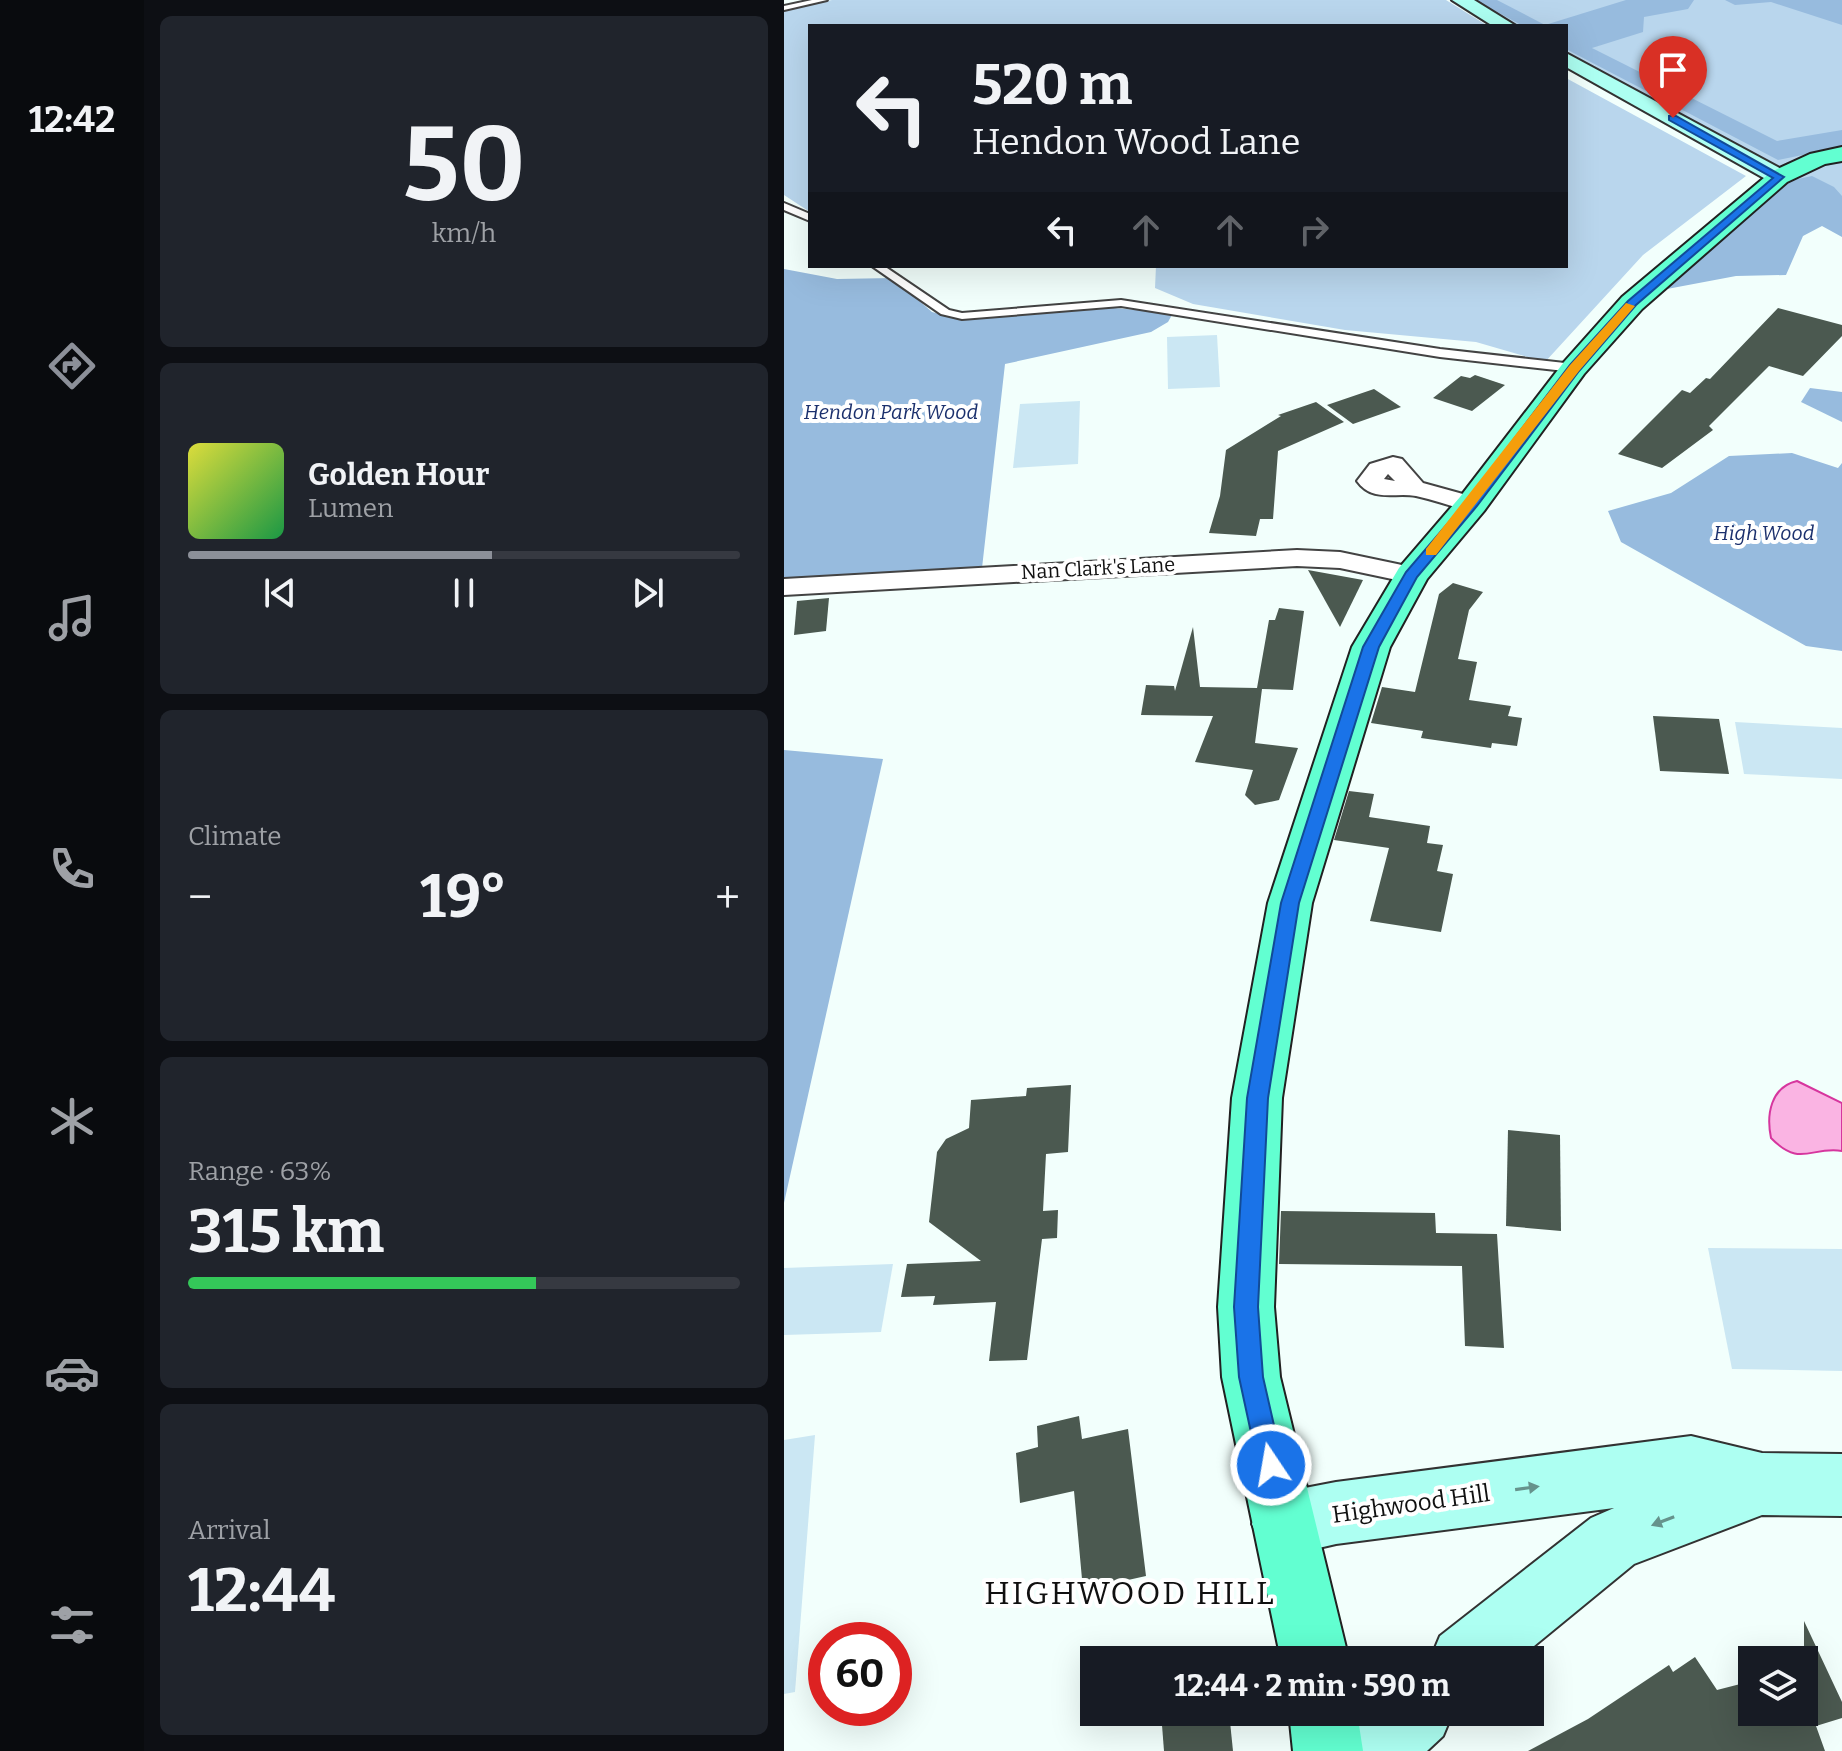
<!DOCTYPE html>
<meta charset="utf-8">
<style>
:root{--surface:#171b24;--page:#20242c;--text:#f1f3f6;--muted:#9ea1a6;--line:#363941;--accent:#8c9099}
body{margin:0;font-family:Bitter,serif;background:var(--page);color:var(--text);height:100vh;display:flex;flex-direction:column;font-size:30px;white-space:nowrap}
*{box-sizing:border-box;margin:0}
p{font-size:26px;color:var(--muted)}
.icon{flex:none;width:44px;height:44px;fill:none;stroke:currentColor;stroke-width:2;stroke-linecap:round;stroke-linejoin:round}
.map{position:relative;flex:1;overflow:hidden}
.sheet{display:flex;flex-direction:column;gap:16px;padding:16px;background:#0d0f14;width:640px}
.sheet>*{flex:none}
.hud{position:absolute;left:24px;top:24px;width:760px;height:244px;border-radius:0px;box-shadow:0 8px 32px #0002;background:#171b24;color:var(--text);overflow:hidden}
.tools{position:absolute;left:954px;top:1646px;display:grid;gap:16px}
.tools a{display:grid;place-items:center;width:80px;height:80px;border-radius:0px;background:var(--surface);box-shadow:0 8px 32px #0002;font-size:40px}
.speed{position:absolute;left:24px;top:1622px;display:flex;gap:16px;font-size:40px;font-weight:700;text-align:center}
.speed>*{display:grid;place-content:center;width:104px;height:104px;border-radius:50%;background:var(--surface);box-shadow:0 8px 32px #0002;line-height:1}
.speed .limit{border:12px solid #d22;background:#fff;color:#111}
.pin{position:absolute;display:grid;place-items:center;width:68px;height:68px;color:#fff;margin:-82px -34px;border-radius:50% 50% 50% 0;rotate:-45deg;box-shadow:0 0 8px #0007}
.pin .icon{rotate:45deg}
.me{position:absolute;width:88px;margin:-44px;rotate:348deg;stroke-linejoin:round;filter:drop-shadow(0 0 6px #0008)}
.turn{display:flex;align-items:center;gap:28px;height:168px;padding:0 32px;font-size:36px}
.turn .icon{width:104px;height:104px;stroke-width:2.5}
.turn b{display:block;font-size:56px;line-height:68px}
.lanes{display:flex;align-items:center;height:76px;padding:0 32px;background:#0003;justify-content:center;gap:40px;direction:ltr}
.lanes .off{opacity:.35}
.big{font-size:60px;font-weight:700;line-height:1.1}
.sheet .tile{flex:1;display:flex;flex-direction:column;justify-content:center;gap:12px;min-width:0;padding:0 28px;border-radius:12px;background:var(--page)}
.sheet .dial{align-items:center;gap:0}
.dial b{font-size:104px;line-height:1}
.song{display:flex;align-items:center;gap:24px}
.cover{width:96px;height:96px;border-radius:12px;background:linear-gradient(135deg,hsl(60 70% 55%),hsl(140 70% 35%))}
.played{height:8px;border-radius:4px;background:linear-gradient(90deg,var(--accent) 55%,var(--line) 55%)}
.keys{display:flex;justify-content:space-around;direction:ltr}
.heat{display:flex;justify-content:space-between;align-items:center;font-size:44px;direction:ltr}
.charge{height:12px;border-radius:6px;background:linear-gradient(90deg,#34c759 63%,var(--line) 0)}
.trip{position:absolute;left:296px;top:1646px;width:464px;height:80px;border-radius:0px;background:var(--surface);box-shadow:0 8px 32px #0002;font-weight:700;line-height:80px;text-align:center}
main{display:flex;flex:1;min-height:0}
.tabs{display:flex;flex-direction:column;width:144px;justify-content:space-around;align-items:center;background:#090b0e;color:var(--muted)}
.tabs .icon{width:56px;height:56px}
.tabs .active{color:var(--accent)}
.tabs b{font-size:36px;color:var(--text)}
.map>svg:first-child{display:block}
</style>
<main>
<nav class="tabs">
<b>12:42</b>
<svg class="icon active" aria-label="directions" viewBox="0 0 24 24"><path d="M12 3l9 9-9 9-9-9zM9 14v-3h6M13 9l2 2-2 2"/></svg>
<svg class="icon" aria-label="music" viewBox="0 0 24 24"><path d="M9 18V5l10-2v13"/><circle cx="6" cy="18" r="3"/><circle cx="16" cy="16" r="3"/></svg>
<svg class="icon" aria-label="phone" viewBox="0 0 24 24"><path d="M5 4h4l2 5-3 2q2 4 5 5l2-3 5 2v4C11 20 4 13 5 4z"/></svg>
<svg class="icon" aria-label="climate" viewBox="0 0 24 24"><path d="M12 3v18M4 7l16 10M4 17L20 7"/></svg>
<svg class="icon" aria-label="car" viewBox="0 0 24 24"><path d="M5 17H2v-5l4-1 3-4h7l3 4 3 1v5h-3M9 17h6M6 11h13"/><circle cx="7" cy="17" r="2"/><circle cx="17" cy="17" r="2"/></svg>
<svg class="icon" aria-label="filters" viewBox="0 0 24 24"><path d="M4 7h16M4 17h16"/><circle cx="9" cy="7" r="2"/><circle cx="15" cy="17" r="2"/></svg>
</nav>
<section class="sheet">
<div class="tile dial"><b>50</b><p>km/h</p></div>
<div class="tile">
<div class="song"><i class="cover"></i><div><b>Golden Hour</b><p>Lumen</p></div></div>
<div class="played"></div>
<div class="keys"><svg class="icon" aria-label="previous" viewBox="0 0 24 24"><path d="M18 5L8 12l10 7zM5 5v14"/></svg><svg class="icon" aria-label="pause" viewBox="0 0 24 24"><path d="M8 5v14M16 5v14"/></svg><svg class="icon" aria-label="next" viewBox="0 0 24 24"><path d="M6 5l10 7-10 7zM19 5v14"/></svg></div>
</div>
<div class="tile"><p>Climate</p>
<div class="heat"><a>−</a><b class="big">19°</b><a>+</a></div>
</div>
<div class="tile"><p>Range · 63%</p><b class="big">315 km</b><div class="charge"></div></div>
<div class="tile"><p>Arrival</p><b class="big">12:44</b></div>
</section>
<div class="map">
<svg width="1058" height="1751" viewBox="0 0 1058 1751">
<rect width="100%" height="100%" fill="#f2fffc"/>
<g fill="#b9d6ed">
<path d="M48,0H662L704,26H26V212L0,195V10Z"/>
<path d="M677,0H1058V206L1018,182L995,177L782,59V26H723Z"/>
<path d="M782,78L962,176L859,255L761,362L692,342L561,330L409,304L371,288L372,266H782Z"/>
</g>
<g fill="#97bbde">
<path d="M691,0H713L761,25L842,0H910L904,9L860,17L859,32L808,48L993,141L1058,130V147L994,160L782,49V26H739Z"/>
<path d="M941,0H1058V25L987,2L951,5Z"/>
<path d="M1028,176L1050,187L1058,196V237L1038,226L1019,236L1002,275L952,276L883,289L899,256L995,183Z"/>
<path d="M0,269L53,279L109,278L148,312L178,320L330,308L389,313L384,322L367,332L221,364L197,577L0,587Z"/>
<path d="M1026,388L1058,392V422L1017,402Z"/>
<path d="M1008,453L1054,468L1058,463V651L1022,646L837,542L824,511L887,493L945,456Z"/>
<path d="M0,750L99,759L0,1203Z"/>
</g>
<g fill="#cbe7f3">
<path d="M433,335L436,387L384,389L383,337Z"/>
<path d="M296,401L294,464L229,468L236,404Z"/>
<path d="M951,722L1058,728V779L960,774Z"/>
<path d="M924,1248L1058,1249V1371L948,1369Z"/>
<path d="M109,1264L97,1332L0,1335V1268Z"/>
<path d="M31,1435L11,1692L0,1694V1440Z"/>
</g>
<path fill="#fab4e3" stroke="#d6369e" stroke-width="2" d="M1013,1081L1058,1103V1151C1027,1146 1016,1168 987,1138C982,1114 987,1087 1013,1081Z"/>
<g fill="#4b5950">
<path d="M994,308L1058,325V336L1019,376L985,366L925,426L929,430L878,468L834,454L898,390L906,393L922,378L926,379Z"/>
<path d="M691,375L721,385L688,411L649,398L677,376L686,378Z"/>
<path d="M590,389L617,407L569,424L543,405Z"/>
<path d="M532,402L560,422L494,451L489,519H476L472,536L425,533L436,496L442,450L497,416L494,415Z"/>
<path d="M524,570L579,580L556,627Z"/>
<path d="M669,583L699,592L685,610L674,659L693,662L685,700L727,706L724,716L738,718L733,746L708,743L707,748L637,738L639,731L587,723L598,687L631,692L655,594Z"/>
<path d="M45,598L42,631L10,635L13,601Z"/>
<path d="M495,608L520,611L509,690L478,689L471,743L514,748L495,800L471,805L461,795L469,770L411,762L429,716L357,715L362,685L390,686L391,691L409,627L416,687L473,688L485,620H491Z"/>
<path d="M869,716L935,719L945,774L876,771Z"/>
<path d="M565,791L590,794L585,817L646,826L643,843L659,845L653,871L669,874L657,932L586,921L605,848L550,840Z"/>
<path d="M287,1085L284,1152L262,1154L259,1211L274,1210L273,1238L258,1239L243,1360L205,1361L212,1302L149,1305L151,1296L117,1297L123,1264L197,1261L145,1222L153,1152L162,1139L185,1128L187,1100L242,1096L243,1088Z"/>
<path d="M724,1130L776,1135L777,1231L722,1226Z"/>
<path d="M497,1211L651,1213L652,1233L713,1234L720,1348L681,1346L678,1266L495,1264Z"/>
<path d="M295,1416L298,1439L344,1429L362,1576L299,1590L290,1491L236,1503L232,1453L254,1447L253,1426Z"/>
<path d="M1020,1621L1058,1702V1718L1032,1726L1041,1751H744L804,1719L885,1665L889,1672L911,1657L933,1690L968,1681V1712H1020Z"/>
<path d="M377,1712H445L449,1751H380Z"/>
</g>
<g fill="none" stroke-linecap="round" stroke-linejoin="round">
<g stroke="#434343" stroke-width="4">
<g id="service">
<path d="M28,0H43L0,10V6Z"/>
<path d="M0,203L26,214V221L0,210Z"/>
<path d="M88,266H100L165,310L178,313L337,300L656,349L790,364L796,368L790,372L656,357L337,306L178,319L157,314Z"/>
</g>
</g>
<g stroke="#434343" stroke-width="4">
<g id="minor">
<path d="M609,457L618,459L639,483L697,499L701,504L688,512C669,507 651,500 632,496C610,492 589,503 573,481L586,464ZM604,474L611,481L600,479Z"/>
<path d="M513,550L556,552L637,569L641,575L637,581L627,583L556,568L513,566L0,595V579Z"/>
</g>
</g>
<g stroke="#323232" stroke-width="4">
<g id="secondary">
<path d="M668,0H690L732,26H709Z"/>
<path d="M782,53L1003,172L1007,177L995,184L987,182L782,67Z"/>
<path d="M907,1436L978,1453L1058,1454V1516L978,1515L850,1564L733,1660H646L656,1636L807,1518L830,1508L552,1544L500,1556L478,1546L468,1524L478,1502L500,1492L552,1482Z"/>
<path d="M583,1712H669L659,1736L643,1751H556L566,1726Z"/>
</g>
</g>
<g stroke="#212121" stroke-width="4">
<g id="primary">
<path d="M1058,147V161L1041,164L1003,182L858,309L800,374L700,511L643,579L606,647L528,903L498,1098L490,1307L496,1377L565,1660H497L438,1377L434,1307L448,1098L484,903L568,647L615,568L676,497L780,362L838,297L987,172L1026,154Z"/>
<path d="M505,1712H573L579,1751H509Z"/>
</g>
</g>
<use href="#service" fill="#fff" fill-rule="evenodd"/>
<use href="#minor" fill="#fff" fill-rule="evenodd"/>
<use href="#secondary" fill="#adfff2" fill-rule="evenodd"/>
<use href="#primary" fill="#62ffd1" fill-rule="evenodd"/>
</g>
<defs><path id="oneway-solid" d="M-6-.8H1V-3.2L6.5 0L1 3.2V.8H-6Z" transform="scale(2)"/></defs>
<g fill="#66938c">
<use href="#oneway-solid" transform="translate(743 1488) rotate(-8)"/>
<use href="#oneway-solid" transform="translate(879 1521) rotate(159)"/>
</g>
<path fill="#1a73e8" stroke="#114b97" stroke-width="2" d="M885,116H892L1000,177L852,305L795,371L693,506L633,577L595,647L515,903L484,1098L474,1307L479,1377L499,1465L496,1474L487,1478L478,1474L474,1465L455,1377L450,1307L463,1098L497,903L579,647L622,572L683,501L786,365L844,301L989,178L885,120Z"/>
<path fill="#f59e0b" d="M842,303L851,306L795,371L652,555H642V549L786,365Z"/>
<g text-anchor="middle" stroke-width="8" stroke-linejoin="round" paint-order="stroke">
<g font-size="20" font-style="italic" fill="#1b306d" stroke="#fff">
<text x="107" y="419">Hendon Park Wood</text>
<text x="980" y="540">High Wood</text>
</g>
<g font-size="20" fill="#101010" stroke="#fff">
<text transform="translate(314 568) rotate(-3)" y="7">Nan Clark's Lane</text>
</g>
<g font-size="24" fill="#101010" stroke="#fff">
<text transform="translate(627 1504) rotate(-8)" y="8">Highwood Hill</text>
</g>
<g font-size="32" letter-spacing="2" fill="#101010" stroke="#fff">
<text x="346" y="1604">HIGHWOOD HILL</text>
</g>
</g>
</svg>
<div class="tools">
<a><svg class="icon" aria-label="layers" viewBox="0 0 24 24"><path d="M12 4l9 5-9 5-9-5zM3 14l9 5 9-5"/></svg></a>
</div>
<div class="speed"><div class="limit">60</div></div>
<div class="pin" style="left:889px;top:118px;background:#d93025"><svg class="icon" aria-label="arrive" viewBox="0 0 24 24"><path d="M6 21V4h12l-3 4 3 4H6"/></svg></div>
<svg class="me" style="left:487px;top:1465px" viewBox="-20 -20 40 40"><circle r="17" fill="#1a73e8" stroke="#fff" stroke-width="3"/><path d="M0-11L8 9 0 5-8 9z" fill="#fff"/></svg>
<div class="trip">12:44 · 2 min · 590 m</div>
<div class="hud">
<div class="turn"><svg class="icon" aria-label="left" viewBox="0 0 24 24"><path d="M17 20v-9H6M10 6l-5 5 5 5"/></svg><div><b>520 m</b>Hendon Wood Lane</div></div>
<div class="lanes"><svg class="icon" aria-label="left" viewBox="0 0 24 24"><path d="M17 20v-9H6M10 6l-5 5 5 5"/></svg><svg class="icon off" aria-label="ahead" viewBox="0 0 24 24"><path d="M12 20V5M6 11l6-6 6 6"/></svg><svg class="icon off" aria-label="ahead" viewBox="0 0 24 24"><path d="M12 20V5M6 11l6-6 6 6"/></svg><svg class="icon off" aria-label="right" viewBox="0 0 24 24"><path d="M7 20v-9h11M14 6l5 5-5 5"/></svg></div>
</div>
</div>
</main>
